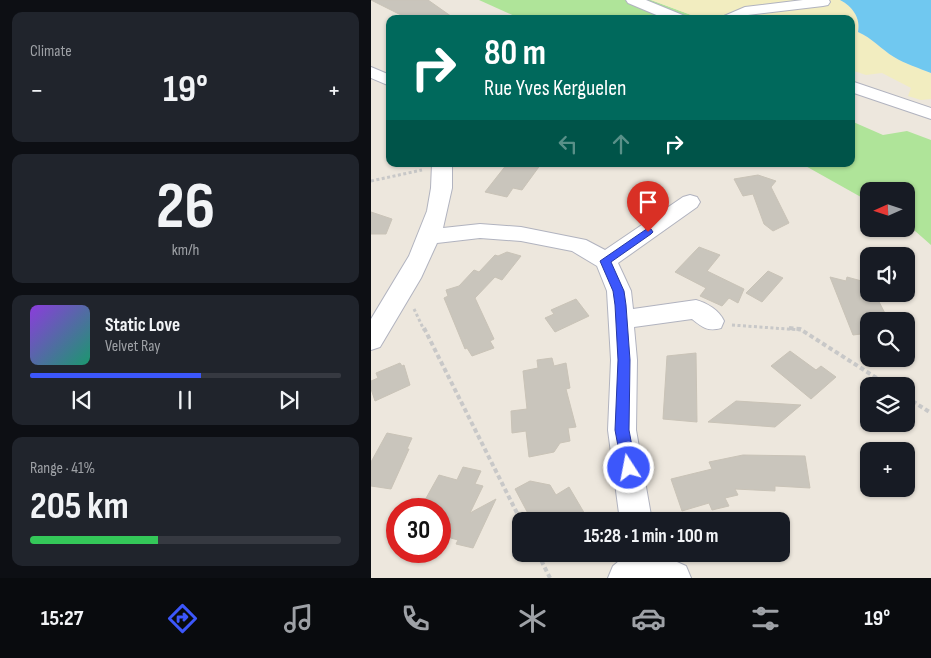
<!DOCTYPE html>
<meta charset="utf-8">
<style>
:root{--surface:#171b24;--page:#20242c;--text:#f1f3f6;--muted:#9ea1a6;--line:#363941;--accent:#3c57fb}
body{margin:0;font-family:"Sofia Sans Condensed",sans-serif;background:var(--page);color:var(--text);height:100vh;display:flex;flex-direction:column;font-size:19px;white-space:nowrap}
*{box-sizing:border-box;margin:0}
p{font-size:16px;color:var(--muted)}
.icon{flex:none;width:28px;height:28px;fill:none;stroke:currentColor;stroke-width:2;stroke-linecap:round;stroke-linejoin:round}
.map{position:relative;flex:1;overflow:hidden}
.panel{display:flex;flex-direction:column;gap:12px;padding:12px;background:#0d0f14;width:371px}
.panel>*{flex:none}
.top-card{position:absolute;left:15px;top:15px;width:469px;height:152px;border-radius:10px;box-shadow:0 1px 4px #0004;background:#00695c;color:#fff;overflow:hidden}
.needle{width:32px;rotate:267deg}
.tools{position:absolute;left:489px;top:182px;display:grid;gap:10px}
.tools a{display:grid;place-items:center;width:55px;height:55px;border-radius:10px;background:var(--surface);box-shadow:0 1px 4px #0004;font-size:25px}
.speed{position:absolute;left:15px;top:498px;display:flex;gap:10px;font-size:25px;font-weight:700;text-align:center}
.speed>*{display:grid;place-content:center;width:65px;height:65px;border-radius:50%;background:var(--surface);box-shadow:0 1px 4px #0004;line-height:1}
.speed .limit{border:8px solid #d22;background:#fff;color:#111}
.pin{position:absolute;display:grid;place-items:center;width:42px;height:42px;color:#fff;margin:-51px -21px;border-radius:50% 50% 50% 0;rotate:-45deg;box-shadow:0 0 5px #0007}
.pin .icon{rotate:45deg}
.me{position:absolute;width:55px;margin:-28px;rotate:349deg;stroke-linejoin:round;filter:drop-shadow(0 0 4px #0008)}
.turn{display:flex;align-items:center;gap:18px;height:105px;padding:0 15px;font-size:22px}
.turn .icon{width:65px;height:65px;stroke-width:2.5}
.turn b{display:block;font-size:35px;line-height:42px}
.lanes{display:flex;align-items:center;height:48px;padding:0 15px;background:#0003;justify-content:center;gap:25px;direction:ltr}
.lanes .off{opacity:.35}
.big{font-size:38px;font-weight:700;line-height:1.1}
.panel .widget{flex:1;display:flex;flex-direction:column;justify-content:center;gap:8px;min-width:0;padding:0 18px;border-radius:10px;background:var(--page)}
.panel .dial{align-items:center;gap:0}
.dial b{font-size:65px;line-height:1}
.song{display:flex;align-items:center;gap:15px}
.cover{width:60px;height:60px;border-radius:8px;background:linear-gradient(135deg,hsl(270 70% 55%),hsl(160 70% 35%))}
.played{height:5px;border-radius:2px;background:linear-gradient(90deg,var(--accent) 55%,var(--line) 55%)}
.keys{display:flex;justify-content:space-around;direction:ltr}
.heat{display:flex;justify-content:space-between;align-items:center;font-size:28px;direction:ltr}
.charge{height:8px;border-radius:4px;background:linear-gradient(90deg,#34c759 41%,var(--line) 0)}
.trip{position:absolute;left:141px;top:512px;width:278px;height:50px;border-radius:10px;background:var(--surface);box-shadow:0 1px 4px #0004;font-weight:700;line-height:50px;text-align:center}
.dock{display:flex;height:80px;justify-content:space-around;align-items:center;background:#090b0e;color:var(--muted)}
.dock .icon{width:35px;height:35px}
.dock .on{color:var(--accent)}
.dock b{font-size:22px;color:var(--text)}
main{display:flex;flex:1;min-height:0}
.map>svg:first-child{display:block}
</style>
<main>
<section class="panel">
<div class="widget"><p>Climate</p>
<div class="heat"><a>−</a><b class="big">19°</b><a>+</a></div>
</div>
<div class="widget dial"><b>26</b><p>km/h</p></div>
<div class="widget">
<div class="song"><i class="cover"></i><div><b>Static Love</b><p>Velvet Ray</p></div></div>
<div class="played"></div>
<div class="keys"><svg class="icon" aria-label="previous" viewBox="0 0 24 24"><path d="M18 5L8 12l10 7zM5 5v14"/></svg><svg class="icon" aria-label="pause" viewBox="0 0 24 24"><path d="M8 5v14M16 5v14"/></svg><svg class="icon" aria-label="next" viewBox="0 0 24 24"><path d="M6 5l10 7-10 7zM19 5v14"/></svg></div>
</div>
<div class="widget"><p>Range · 41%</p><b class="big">205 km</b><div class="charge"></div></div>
</section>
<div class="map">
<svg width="560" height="578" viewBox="0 0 560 578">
<rect width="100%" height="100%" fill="#ede7dd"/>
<g fill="#afe499">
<path d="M108,0H280L331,19H150Z"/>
<path d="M480,121L512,135L536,131L560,140V245L535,223V191H498L497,201L431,164H480Z"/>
</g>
<path fill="#f2edc0" d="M280,0H469C481,6 490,18 487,32C501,38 510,49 523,57C534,64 548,68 560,73V99L550,100L537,96L540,88L511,73L495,75L480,70V19H331Z"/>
<path fill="#70c8f0" d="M469,0H560V73C548,68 534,64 523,57C510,49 501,38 487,32C490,18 481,6 469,0Z"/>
<g fill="#c9c5bc" stroke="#c9c3b7">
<path d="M0,0H57L84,19H38Z"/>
<path d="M136,164H170L151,190L142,188L136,197L114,192Z"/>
<path d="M387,175L405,181L400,187L418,223L402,231L393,224L382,194L372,196L363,179Z"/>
<path d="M0,212L21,219L15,234H0Z"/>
<path d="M328,247L349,255L336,271L373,289L367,303L358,298L351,306L329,296L335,288L304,272Z"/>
<path d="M136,252L150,256L131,280L124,277L104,298L123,339L119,341L123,348L101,356L96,348L94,349L73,298L77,296L75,290L88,286L103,270L108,272L124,255L127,256Z"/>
<path d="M397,271L412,278L391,302L375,293Z"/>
<path d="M459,277L475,281L476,277L498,283V294H504L518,321H498V333L482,335Z"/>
<path d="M205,299L218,316L184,332L174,318L183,314L180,310Z"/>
<path d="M419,351L445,370L450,366L465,377L440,399L400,366Z"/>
<path d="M325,353L326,422L292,419L296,356Z"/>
<path d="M181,358L183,366L195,363L199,388L195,389L205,427L197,428L199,441L189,443L183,452L158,457L155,431L141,433L140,411L156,409L152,371L167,368L166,360Z"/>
<path d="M29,363L31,366L33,365L39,385L4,401L0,389V381L7,378L5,373Z"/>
<path d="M365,401L430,405L404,427L337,422Z"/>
<path d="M16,433L41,438L36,449H38L20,489L0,486V462Z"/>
<path d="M372,455L434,456L439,488L404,486V491L364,489L367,495L354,498L358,506L341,510L338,503L311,511L300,479L341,469L338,462Z"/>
<path d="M92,467L110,471L104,484L112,486L99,513L125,499L102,548L85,544L87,540L69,535V509H49L68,475L86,480Z"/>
<path d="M159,481L179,485L185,495L198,487L218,521H161L144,489Z"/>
</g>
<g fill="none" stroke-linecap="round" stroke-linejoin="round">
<g stroke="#b1b3bf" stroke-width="2">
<g id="minor">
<path d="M255,0H275L314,16L316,19H295L257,3Z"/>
<path d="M432,0H458L459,2L457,5L452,6L377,15L370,19H351L353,16L374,7Z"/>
<path d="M0,67L19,75V86L0,78Z"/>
<path d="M480,81L560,108V119L480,92Z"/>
<path d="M61,164H81V188L72,228L109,224L150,227L215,240L234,250L312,197L319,195L326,197L329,202L326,207L247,263L260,291L262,309L325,300C336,303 348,310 353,321L350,328C337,332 331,327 321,319L263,327L266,360L265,430L281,521H249L237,430L240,360L236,291L226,266L201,251L150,241L109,238L66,243L50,278L9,347L0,350V319L38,256L56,211L60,188Z"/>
<path d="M254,554H288L315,566L320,578H237L242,566L254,556Z"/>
</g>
</g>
<g stroke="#c8c8c8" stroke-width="3" stroke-dasharray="3 2.5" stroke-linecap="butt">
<path d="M0,181L51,170"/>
<path d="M43,309L53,330"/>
<path d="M361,325L430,330"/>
</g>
<g stroke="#c8c8c8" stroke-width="4" stroke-dasharray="4.5 3" stroke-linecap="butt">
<path d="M53,328L150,521"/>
<path d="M418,328L429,329L518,386"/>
<path d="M535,397L560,413"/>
<path d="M167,554L179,578"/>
</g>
<use href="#minor" fill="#fff" fill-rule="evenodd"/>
</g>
<path fill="#3c57fb" stroke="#2739a3" d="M277,228L280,229L282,232L280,234L240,262L253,291L255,305L259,360L258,430L265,468L263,472L258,474L253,472L251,468L244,430L247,360L244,305L242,291L229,261Z"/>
</svg>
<div class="tools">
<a><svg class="needle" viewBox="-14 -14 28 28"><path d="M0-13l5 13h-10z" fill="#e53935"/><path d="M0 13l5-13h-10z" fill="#9ea1a6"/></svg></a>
<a><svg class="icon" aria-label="sound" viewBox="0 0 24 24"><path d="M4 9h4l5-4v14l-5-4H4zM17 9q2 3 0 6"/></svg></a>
<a><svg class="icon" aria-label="search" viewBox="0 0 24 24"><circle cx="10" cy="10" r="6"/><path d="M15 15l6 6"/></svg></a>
<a><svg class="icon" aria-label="layers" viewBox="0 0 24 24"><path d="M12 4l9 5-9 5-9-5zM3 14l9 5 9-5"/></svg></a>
<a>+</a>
</div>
<div class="speed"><div class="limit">30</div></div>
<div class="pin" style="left:277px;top:232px;background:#d93025"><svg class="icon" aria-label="arrive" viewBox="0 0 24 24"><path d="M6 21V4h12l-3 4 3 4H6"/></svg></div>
<svg class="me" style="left:258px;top:468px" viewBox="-20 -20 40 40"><circle r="17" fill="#3c57fb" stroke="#fff" stroke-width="3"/><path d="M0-11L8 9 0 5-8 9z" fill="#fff"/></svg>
<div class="trip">15:28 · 1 min · 100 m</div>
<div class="top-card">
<div class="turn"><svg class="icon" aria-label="right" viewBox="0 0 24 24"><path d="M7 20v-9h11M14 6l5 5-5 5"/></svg><div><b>80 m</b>Rue Yves Kerguelen</div></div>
<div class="lanes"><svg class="icon off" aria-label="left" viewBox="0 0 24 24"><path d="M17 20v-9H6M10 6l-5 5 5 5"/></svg><svg class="icon off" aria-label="ahead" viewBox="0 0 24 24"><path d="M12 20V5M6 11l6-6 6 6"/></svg><svg class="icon" aria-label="right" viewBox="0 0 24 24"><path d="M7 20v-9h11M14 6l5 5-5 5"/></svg></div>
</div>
</div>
</main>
<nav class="dock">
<b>15:27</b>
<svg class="icon on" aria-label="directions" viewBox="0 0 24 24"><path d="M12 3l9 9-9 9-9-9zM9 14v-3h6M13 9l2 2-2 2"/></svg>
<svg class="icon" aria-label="music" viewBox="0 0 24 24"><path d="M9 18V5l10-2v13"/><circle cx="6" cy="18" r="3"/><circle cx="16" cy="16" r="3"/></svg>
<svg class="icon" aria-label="phone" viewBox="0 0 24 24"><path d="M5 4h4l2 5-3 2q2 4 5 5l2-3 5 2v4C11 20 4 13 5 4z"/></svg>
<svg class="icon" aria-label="climate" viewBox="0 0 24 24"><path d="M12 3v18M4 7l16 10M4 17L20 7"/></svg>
<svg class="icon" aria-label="car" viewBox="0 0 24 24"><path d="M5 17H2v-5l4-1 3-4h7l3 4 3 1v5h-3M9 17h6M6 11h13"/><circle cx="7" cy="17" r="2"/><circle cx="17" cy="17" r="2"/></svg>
<svg class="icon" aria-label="filters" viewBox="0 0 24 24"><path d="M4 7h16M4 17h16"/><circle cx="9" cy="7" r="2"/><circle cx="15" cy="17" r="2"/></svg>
<b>19°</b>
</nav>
